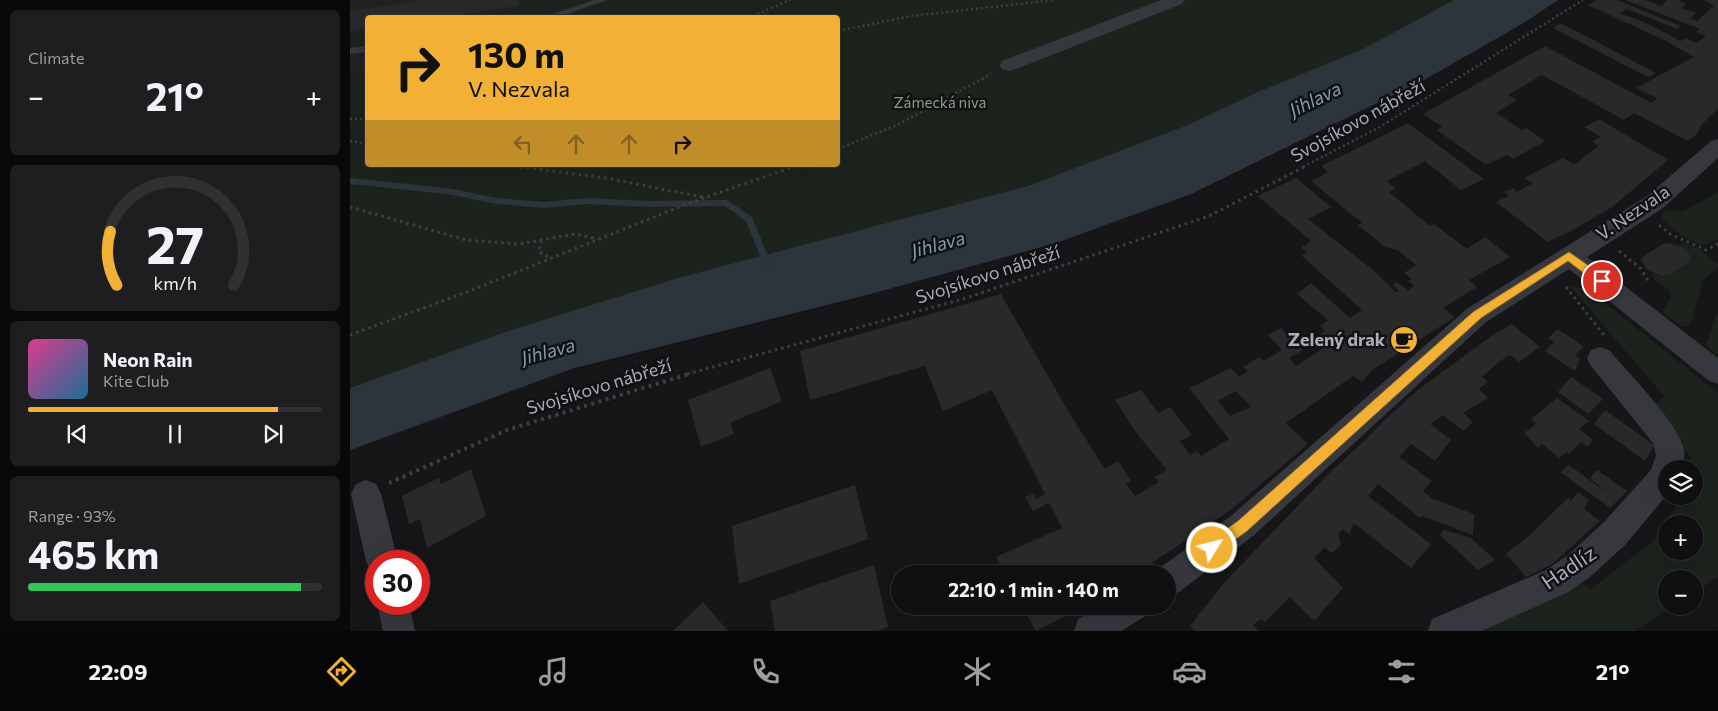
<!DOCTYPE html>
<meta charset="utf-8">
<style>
:root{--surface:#101012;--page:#1e1e20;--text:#f1f3f6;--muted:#9c9d9f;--line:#303032;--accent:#f2b134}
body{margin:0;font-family:Commissioner,sans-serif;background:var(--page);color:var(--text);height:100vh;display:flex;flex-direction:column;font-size:19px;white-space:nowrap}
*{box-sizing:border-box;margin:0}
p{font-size:16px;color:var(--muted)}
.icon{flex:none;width:28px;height:28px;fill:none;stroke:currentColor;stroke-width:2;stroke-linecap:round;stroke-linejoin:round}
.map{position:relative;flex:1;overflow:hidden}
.panel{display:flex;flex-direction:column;gap:10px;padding:10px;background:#09090a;width:350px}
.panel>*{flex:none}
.hud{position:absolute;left:15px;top:15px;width:475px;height:152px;border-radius:5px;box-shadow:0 5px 20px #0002,0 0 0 1px var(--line);background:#f2b134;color:#111;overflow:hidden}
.tools{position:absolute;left:1308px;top:460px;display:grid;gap:10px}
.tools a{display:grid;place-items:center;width:45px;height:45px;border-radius:50%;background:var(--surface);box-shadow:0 5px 20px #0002,0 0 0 1px var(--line);font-size:25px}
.speed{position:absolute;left:15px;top:550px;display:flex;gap:10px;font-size:25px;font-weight:700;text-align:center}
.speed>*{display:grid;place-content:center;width:65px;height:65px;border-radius:50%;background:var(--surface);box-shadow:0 5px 20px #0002,0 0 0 1px var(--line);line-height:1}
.speed .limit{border:8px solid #d22;background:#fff;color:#111}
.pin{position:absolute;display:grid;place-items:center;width:42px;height:42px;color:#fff;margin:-21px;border:2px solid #fff;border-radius:50%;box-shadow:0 1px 5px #0007}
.me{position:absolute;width:55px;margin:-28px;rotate:54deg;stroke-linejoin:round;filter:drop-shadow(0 0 4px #0008)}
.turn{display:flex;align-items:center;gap:18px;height:105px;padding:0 20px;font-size:22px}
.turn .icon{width:65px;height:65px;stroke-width:2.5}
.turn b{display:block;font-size:35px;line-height:42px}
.lanes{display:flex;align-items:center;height:48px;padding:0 20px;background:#0003;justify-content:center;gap:25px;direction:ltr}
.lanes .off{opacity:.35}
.big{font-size:38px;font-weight:700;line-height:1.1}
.panel .tile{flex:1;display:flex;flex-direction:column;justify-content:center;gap:8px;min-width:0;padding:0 18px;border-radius:8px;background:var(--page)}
.panel .dial{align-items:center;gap:0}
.dial svg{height:130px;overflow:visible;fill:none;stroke:var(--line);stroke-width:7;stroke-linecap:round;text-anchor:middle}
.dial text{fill:var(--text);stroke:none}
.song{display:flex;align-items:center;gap:15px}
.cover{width:60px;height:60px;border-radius:8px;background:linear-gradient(135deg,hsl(330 70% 55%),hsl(200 70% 35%))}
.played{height:5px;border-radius:2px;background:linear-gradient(90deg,var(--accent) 85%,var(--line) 85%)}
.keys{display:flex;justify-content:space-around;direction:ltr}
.heat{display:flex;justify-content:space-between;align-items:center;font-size:28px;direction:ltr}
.charge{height:8px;border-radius:4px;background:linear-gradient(90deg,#34c759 93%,var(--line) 0)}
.trip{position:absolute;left:541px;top:565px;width:285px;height:50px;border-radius:25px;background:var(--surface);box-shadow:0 5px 20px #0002,0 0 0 1px var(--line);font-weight:700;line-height:50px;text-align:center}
.menu{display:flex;height:80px;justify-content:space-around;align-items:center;background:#060607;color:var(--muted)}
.menu .icon{width:35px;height:35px}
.menu .selected{color:var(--accent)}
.menu b{font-size:22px;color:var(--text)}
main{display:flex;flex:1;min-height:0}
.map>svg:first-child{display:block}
</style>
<main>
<section class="panel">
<div class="tile"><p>Climate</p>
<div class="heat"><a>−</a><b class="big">21°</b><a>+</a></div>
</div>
<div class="tile dial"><svg viewBox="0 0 100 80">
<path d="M14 69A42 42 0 1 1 86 69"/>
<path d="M14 69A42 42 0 0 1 10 36" stroke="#f2b134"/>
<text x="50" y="56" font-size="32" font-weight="700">27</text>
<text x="50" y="72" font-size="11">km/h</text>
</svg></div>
<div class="tile">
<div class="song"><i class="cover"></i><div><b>Neon Rain</b><p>Kite Club</p></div></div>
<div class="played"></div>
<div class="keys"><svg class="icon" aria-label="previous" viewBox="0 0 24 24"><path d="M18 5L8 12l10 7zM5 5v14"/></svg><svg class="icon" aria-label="pause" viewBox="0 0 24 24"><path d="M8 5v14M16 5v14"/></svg><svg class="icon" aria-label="next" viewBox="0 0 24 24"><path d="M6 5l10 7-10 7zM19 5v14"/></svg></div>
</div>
<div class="tile"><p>Range · 93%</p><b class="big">465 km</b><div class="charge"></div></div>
</section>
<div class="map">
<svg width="1368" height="631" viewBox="0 0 1368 631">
<rect width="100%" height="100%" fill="#161618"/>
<path fill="#222225" d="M0,0H303L298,18H18L17,72L0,74Z"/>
<g fill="#1c231d" fill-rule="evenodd">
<path d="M170,0H243L181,17H108L168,9Z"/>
<path d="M264,0H1104L1011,50L910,91L835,126L678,186L331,277L155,332L0,388V74L17,71L18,165H488V18L210,17Z"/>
<path d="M17,31V44L0,47V34Z"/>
<path d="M1368,192V239L1353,246C1340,239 1319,231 1312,217L1315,210L1333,212Z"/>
<path d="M1332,244C1347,245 1357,256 1368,264V267L1353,280L1342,320L1338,326H1331L1314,314V308L1321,297L1320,291L1304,280L1302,273C1318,280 1327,271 1340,262L1339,253L1327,245Z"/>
<path d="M1220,286L1235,289L1250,299L1368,393V577L1344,593V579H1316V606H1323L1284,631H1133L1230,582L1241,589L1302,542L1334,496H1344V469H1339L1340,457L1301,408L1315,397ZM1316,524H1344V551H1316Z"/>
<path d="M1368,310V356L1356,345Z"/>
</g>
<path fill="#2c353c" d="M1104,0H1208L1172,24L1074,80L841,194L706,243L524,293L224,368L0,450V388L155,332L331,277L678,186L835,126L910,91L1011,50Z"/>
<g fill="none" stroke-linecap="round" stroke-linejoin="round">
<path fill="#2c353c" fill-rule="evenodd" d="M0,178L97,188L147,198L195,202L236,198L298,201L377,200L402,217L422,266L418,269L415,268L396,221L375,206L298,207L236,204L195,208L147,204L97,194L0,184Z"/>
</g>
<g fill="#29292c" fill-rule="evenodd">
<path d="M76,0H170L169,6L90,18H18V28L0,31V11Z"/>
<path d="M1246,0H1267L1331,26L1327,29L1277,9L1270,13L1298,24L1331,41L1336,38L1346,43L1356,36L1346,32L1349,30L1348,28L1275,0H1295L1312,6L1317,0H1328L1336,4L1332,8L1346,13L1340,18L1347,21L1364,6L1354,0H1368V109L1352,124L1347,134L1338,141L1284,113L1274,120L1192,75L1158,95L1167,100L1146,113L1172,130L1176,128L1195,141L1163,159L1157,155L1136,165L1087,130L1092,127L1073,114L1195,46L1301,103L1306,100L1307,98L1286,88L1344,57L1314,40L1238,5Z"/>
<path d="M1211,23L1306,73L1298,77L1203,28Z"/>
<path d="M1249,119L1318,160L1262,207L1223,230L1198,242L1146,202L1159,196L1154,192L1163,188L1167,192L1183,183L1174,178L1213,158L1224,165L1247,147L1249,146L1242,142L1251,137L1234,127Z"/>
<path d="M1058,123L1134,179L1111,190L1075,161L1037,181L1046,189L1039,192L1080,226L1084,224L1117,249L1135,237L1160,257L1119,280L1127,287L1093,308L1105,317L1022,370L1012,382L1003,376L936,423L958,444L882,509L786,574H655L646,557L712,528L699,503L683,511L675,497L684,494L686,499L695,494L642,390L593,411L575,366L460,400L450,351L651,294L721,416L755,469L768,461L781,481L776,484L785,496L809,482L804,477L817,470L788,435L765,400L791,390L808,413L820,407L842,435L830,441L840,455L847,451L851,456L879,439L839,388L881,368L889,377L898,371L893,367L909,357L913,361L932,350L918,335L931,328L953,350L939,358L946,366L972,349L962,340L975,331L970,326L978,320L947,294L961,283L1000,318L1012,310L952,256L957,252L951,248L961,241L908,196L946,178L981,207L958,219L1023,270L1046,292L1049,291L1043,285L1047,282L1058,290L1064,286L1058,281L1062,279L1054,273L1066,265L1049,251L1035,247L1008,225L1012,223L961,181L978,172L971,166ZM886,391L901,407L880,416L868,401Z"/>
<path d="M1314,243L1322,244L1332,247L1339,253L1341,259L1340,262L1320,275L1312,276L1297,270L1291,260L1294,256Z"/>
<path d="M1162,324L1190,347L1169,362L1160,355L1150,361L1132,377L1138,382L1129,389L1138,398L1113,413L1123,422L1113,431L1093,415L1080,424L1101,440L1085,461L1061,444L1049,457L1082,481L1073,491L1083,499L1124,514L1123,535L1072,516L1070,518L1028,484L1018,496L1081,544L1061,568L1004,523L999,534L993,529L988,534L991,545L983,552H980L975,547L964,558L993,588L964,621L940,597L915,622L911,619L903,625L909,631H845L840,626L874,583L981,471L1011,444L1040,415L1069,389L1140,337Z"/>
<path d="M1208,329L1234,347L1225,355L1230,359L1225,371L1195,351L1204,342L1198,338Z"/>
<path d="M420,368L432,401L380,423L384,434L351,447L338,400Z"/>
<path d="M1221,377L1253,399L1238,414L1208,392Z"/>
<path d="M1207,398L1239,421L1229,429L1243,440L1237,447L1231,442L1219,454L1217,452L1209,458L1192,444L1188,448L1174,433L1186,424L1181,419Z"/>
<path d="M1255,410L1304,445L1295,461L1244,424Z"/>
<path d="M1219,465L1257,493L1240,478L1247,470L1277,491L1260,508L1210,472Z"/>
<path d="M121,469L136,516L77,548L70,519L59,524L52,496L89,478L91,484Z"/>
<path d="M505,485L518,539L389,584L382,526Z"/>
<path d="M1228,492L1239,500L1234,509L1250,521L1202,564L1176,577L1156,554L1181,534L1218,498L1221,501Z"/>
<path d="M1094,530L1121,538L1145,560L1128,570L1090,535Z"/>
<path d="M524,565L538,627L527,631H425L420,601Z"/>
<path d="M353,602L378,631H323Z"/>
<path d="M672,606H736L686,631Z"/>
</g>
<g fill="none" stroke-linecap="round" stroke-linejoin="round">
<g stroke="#3d3f44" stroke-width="2.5" stroke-dasharray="2 3" stroke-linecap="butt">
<path d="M109,18L110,16"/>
<path d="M398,18L440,0"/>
<path d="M488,31L561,16L704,0"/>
<path d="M0,119H18"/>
<path d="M0,141L18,144"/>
<path d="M488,149L549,124L641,74"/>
<path d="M159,165L173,167"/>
<path d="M443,167L448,165"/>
<path d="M953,167L1028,128L1233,0"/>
</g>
<g stroke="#3d3f44" stroke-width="3" stroke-dasharray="2.5 4" stroke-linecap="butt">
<path d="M164,166L256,178L357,198"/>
<path d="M0,207L116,240L169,244L225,234L248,239"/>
<path d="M1309,225L1320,234L1356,250L1368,244"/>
<path d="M191,240L189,252L200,258"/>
<path d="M1269,251L1290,268L1299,282"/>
<path d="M1216,287L1254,335"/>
<path d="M0,335L117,292L339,203L446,166"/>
<path d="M337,374L613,299L859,216L956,166"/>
</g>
<path stroke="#3d3f44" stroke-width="4" stroke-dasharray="3 4.5" stroke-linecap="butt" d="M39,483L157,430L342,373"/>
<g fill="#37383d" fill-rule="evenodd">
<path d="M244,0H257L206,18H191Z"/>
<path d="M18,46V52L0,54V48Z"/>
</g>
<g fill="#37383d" fill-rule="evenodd">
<path d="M811,0H835L832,4L666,69L659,71L652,69L650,65L652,61Z"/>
<path d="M1368,139V158L1313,208L1237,257L1368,358V384L1359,381L1219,269L1136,322L903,536L829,592L818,597V574H805L807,570L881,516L1118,308L1297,196L1361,141Z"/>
<path d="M1250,347L1259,350C1279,374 1328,422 1334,450C1335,456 1334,462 1332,469H1316V496L1275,545L1240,577L1218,592L1132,631H1078L1082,619L1196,570L1218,555L1253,523L1301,470L1306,455L1303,443L1241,366L1237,358L1241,350Z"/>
<path d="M16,480L26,484L31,494L48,561H26V574L21,572L16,561L1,494L6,484Z"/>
<path d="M27,604H59L65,631H33Z"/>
<path d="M751,606H799L794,617L771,631H724L728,619Z"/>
</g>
</g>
<path fill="#f2b134" stroke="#9d7322" d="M1219,252L1256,278L1258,281L1256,284H1248L1218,261L1131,318L897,531L867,553L862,555L857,553L855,548L857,543L888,521L1123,312Z"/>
<defs>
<g id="cafe-disc" transform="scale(1.4375)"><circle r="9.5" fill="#f2b134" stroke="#111113"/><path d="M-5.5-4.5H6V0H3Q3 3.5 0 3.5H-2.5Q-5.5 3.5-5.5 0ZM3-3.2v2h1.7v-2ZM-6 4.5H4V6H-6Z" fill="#111"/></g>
</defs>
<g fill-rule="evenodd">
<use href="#cafe-disc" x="1054" y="340"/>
</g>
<g text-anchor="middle" stroke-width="5" stroke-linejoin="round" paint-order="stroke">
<g font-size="15" fill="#7fa381" stroke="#111113">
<text x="590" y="108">Zámecká niva</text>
</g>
<g font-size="18" fill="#a8adb8" stroke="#111113">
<text transform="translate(1008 121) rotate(-29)" y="6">Svojsíkovo nábřeží</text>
<text transform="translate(1283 213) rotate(-34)" y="6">V. Nezvala</text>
<text transform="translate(638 275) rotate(-18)" y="6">Svojsíkovo nábřeží</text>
<text transform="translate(249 387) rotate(-17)" y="6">Svojsíkovo nábřeží</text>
</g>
<g font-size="18" font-weight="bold" fill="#a8adb8" stroke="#111113" text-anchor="end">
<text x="1035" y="346">Zelený drak</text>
</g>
<g font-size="19" font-style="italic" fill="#7f9bb3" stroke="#111113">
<text transform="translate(965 99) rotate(-26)" y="7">Jihlava</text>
<text transform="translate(588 244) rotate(-15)" y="7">Jihlava</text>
<text transform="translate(198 351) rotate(-15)" y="7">Jihlava</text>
</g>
<g font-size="21" fill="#a8adb8" stroke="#111113">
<text transform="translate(1219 568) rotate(-34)" y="7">Hadlíz</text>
</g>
</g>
</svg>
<div class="tools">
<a><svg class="icon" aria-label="layers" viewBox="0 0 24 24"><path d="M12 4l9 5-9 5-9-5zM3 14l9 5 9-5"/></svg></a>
<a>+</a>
<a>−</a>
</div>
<div class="speed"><div class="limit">30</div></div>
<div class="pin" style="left:1252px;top:281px;background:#d93025"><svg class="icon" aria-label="arrive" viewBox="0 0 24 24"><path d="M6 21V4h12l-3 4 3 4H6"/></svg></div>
<svg class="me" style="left:862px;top:548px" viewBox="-20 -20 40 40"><circle r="17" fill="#f2b134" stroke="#fff" stroke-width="3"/><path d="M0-11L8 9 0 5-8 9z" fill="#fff"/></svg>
<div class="trip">22:10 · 1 min · 140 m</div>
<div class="hud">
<div class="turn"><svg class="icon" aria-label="right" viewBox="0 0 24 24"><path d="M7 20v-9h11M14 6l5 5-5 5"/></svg><div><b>130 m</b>V. Nezvala</div></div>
<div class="lanes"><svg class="icon off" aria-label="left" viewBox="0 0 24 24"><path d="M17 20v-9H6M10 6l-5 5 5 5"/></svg><svg class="icon off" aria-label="ahead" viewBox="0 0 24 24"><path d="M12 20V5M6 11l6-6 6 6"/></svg><svg class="icon off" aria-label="ahead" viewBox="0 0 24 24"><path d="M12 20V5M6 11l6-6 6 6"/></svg><svg class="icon" aria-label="right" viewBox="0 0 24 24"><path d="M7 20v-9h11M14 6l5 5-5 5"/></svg></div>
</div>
</div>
</main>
<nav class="menu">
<b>22:09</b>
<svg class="icon selected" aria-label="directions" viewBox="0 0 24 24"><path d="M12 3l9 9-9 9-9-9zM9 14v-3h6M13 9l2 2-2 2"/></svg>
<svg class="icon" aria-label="music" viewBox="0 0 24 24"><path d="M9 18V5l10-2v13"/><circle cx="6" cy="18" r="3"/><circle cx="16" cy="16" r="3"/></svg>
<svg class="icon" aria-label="phone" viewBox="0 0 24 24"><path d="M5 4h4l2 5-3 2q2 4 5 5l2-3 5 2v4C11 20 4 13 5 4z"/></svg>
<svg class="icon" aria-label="climate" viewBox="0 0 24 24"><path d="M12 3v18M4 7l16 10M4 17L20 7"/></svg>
<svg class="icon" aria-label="car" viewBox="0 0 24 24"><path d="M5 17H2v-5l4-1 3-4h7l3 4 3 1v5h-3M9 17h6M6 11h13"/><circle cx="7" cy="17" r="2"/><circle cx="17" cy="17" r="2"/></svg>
<svg class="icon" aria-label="filters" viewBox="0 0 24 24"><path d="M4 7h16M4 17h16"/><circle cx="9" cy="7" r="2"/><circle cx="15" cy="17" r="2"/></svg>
<b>21°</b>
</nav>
